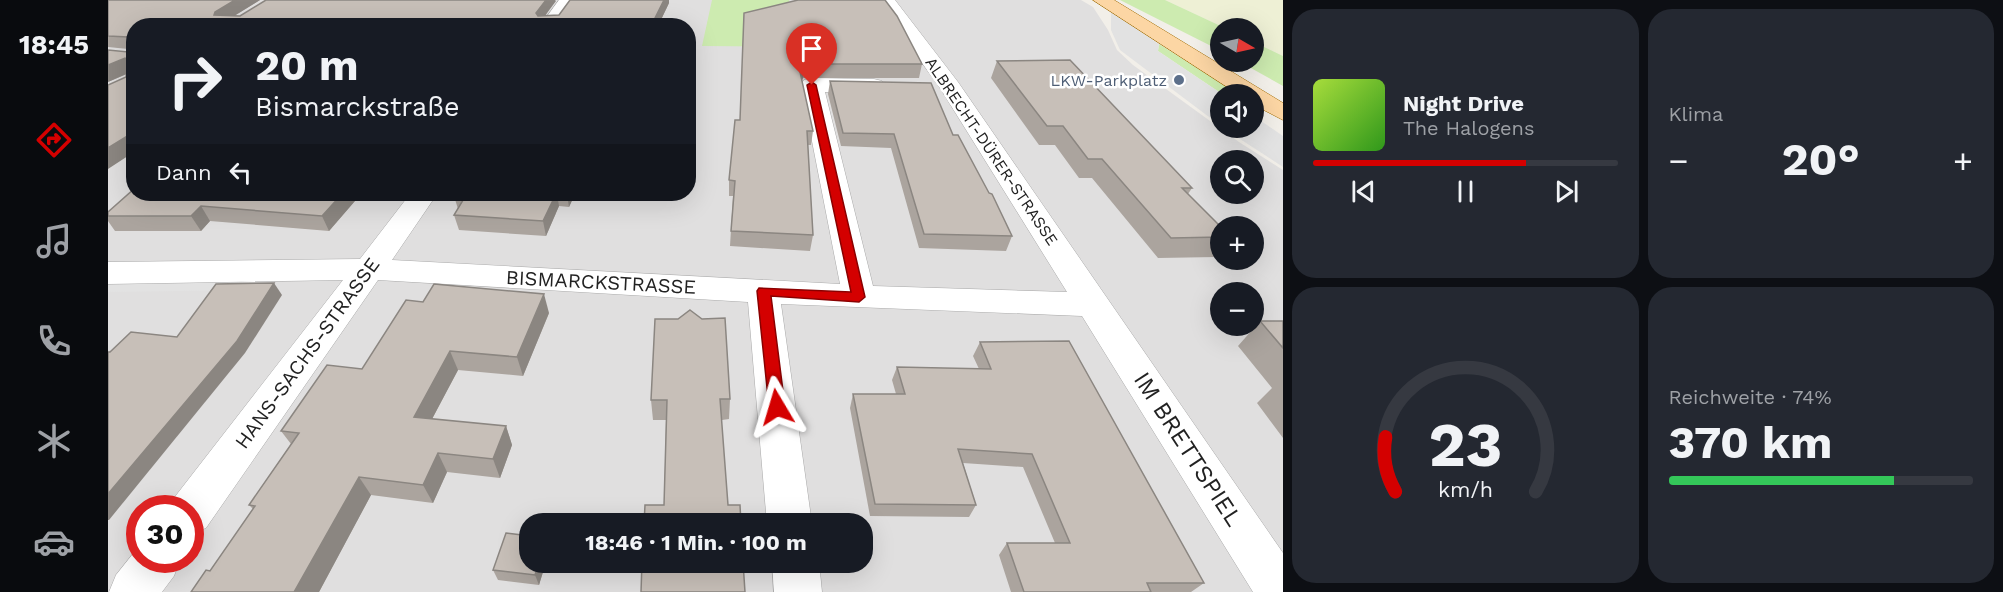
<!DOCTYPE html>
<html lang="de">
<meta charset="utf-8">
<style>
:root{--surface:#171b24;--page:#242831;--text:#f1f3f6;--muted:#9ea1a6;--line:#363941;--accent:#d40000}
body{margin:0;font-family:"Work Sans",sans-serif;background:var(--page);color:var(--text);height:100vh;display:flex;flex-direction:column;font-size:22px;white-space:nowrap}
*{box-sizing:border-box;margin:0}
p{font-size:20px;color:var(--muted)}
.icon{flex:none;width:33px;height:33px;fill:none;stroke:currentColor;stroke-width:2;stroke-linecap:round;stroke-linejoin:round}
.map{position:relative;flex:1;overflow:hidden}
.panel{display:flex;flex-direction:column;gap:9px;padding:9px;background:#0d0f14;width:720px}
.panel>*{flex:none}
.hud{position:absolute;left:18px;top:18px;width:570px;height:183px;border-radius:24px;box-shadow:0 6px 24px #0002;background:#171b24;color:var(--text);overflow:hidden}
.needle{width:39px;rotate:99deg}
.tools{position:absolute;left:1102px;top:18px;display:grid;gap:12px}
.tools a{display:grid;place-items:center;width:54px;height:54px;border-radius:50%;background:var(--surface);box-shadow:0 6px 24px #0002;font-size:30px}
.speed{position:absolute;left:18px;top:495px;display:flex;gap:12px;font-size:30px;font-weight:700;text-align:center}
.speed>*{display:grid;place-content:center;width:78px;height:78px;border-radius:50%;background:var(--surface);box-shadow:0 6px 24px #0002;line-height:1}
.speed .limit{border:9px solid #d22;background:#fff;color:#111}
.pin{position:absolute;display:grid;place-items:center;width:51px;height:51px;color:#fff;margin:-62px -26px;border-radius:50% 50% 50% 0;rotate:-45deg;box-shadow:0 0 6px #0007}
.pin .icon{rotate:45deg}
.me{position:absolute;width:66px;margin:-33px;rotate:353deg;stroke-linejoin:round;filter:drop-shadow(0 0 4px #0008)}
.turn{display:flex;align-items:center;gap:21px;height:126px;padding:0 30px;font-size:27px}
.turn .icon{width:78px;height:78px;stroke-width:2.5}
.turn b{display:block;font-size:42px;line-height:51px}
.then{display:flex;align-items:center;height:57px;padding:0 30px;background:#0003;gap:12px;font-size:22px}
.big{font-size:45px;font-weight:700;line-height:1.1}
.panel .tile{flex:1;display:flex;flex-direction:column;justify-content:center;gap:9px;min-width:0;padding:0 21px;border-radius:24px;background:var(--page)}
.panel .dial{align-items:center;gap:0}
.dial svg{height:156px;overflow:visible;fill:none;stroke:var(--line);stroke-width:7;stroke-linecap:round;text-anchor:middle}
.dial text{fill:var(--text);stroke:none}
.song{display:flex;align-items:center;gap:18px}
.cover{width:72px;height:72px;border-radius:9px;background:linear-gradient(135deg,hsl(80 70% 55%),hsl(110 70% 35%))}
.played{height:6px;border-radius:3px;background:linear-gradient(90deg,var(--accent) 70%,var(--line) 70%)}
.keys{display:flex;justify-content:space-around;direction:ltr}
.heat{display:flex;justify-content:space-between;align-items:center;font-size:33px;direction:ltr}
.charge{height:9px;border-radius:4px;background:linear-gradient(90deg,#34c759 74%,var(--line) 0)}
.panel .tiles{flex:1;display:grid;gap:9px;grid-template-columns:repeat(2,1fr)}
.trip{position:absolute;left:411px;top:513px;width:354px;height:60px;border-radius:24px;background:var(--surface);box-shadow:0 6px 24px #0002;font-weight:700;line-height:60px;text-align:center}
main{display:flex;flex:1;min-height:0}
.tabs{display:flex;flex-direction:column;width:108px;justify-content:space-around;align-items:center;background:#090b0e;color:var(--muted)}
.tabs .icon{width:42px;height:42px}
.tabs .current{color:var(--accent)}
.tabs b{font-size:27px;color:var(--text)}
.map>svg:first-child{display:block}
</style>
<main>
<nav class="tabs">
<b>18:45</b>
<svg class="icon current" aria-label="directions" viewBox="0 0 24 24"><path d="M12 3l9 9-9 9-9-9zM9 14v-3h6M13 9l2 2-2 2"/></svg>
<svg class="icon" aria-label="music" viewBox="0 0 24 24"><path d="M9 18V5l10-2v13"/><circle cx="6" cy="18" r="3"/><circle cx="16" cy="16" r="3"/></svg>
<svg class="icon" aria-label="phone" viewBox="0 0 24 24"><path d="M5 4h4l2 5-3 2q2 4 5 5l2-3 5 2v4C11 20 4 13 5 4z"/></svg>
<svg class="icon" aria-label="climate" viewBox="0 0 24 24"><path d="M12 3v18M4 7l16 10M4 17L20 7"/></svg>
<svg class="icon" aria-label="car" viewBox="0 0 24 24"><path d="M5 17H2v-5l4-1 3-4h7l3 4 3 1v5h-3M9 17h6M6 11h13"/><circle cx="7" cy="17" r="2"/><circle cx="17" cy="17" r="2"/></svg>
</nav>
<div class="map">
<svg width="1175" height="592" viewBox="0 0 1175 592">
<rect width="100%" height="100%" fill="#f2efe9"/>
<path fill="#e0dfdf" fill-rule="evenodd" d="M0,0H973L985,7L1000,30L1009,50L1025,65L1131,142L1175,170V592H0ZM26,26H580V194H26ZM1113,160H1146V194H1113ZM1113,226H1146V260H1113ZM1113,292H1146V326H1113ZM32,508H82V560H32ZM422,524H754V562H422Z"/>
<path fill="#eef0d5" d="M1057,0H1175V56L1146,42V28H1117Z"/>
<g fill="#cdebb0">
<path d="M604,0H681L694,47L594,46Z"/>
<path d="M1012,0H1057L1117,28H1113V51Z"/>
<path d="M1146,42L1175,56V86L1132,62H1146Z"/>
<path d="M1051,44L1130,94H1114L1050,51Z"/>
</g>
<g fill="#e2e2e2">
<path d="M1003,12L1051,44L1050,51L1114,94L1113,126L1012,50L1003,30Z"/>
<path d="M1146,116L1175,136V167L1115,128H1146Z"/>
<path d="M160,282L152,290L0,292V284Z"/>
</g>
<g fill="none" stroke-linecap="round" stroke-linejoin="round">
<g stroke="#a9a9a9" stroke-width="1">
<g id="street">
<path d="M451,0H469L451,26H432Z"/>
<path d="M769,0H787L850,82L1175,553V592H1145L974,316L673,304L704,524H659L640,302L270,280L98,528L82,534V508H62L66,498L235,280L0,284V262L252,259L302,194H329L284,260L732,284L693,85L696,80L704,78L766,79L774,81L777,86L774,91L766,93L717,92L765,286L959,292L832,88Z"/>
<path d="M32,545V560H72L66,576L54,592H1L8,575Z"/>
<path d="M664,562H711L714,592H666Z"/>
</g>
</g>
<g stroke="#a06b00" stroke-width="1">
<path id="primary" d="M985,0H1006L1175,103V120L1146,105V94H1130Z"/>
</g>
<use href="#street" fill="#fff" fill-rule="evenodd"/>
<use href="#primary" fill="#fcd6a4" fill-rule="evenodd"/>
</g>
<g fill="#aba49e">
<path d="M0,0H152L126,16H132L158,0H447L437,16L451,15L462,0H561V3L550,26H26V152L19,74L0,82L20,52V49L0,47Z"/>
<path d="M690,0L814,64L811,78H695L694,80L705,131L703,145H700L705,235L702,251L622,246L625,196H621V180L632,120Z"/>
<path d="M889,61L1084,188L1080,194L1113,227V249L1108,257L1050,258L984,178H971L947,145H931L883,78Z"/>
<path d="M722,81L845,135L881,193L904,236L898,251L811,248L783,148L733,146L720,94Z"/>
<path d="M253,194L221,231L102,221L93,231H7L0,221V212Z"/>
<path d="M348,194H467L461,207L451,206L438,236L351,230L346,215L350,209L346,196Z"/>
<path d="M441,313L415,376L350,370L324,419L398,426L404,445L392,478L339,472L325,503L263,495L211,592H83L102,571L145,509L141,505L183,444L173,431L254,369Z"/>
<path d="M570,319L622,399L621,419L614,420L556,505L558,420H545L543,400Z"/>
<path d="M1152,321H1175V438L1149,403L1164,388L1130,346Z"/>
<path d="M872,342L1096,583L1083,592H903L891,555L899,543H947L915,467L855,463L868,505L861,517L762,516L742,408L745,394H788L784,380L789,367L871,369L865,356Z"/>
<path d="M422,562H438L431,585L390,580L385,570Z"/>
</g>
<g fill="#8b8681">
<path d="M127,0H152L113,24L106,15L107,12Z"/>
<path d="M438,0H447L448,1L430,25L428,13Z"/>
<path d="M556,0H561V3L550,26H543Z"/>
<path d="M17,58L25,71L0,82V65Z"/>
<path d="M697,64L695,78L691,85L692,72Z"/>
<path d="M26,132V152L0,169V148Z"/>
<path d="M234,194H253L221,231L214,216Z"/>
<path d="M448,194H449L451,206L438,236L435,221Z"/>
<path d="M459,194H467L461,207Z"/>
<path d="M93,206L102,221L93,231L83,216Z"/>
<path d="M166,283L174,295L137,353L1,520H0V494Z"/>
<path d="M436,294L441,313L415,376L409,357Z"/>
<path d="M342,351L350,370L315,436L306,417Z"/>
<path d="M398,426L404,445L392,478L385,459Z"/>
<path d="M330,453L339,472L325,503L315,485Z"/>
<path d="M251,477L263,495L211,592H186Z"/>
<path d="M431,562H438L431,585L427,575Z"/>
</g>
<g fill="#c7bfb8" stroke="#8b8681" stroke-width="1.5">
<path d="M0,0H127L107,12L106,15L132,16L158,0H438L428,13L430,16L451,15L462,0H556L543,26H26V132L0,148V85L18,77L20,60L17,58L0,65V50L20,52V37L0,36Z"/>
<path d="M690,0H777L789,16L814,64H697L692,72L705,131H699L705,235L623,231L627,181L621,180L627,120H632L636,13Z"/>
<path d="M962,60L1084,188H1074L1113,227V237L1063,238L994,159H980L955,126H939L889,61Z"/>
<path d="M722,81L823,83L845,135H850L881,193L884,194L904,236L816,234L786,134L735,133Z"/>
<path d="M26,189V194H234L214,216L93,206L83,216H0V212Z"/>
<path d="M348,194H448L435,221L346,215L357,197L346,196Z"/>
<path d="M166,283L129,341L0,494V352H2L23,332L69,337L108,284Z"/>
<path d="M326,284L436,294L409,357L342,351L306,417L398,426L385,459L330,453L315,485L251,477L186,592H83L98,570L102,571L147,506L141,505L191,433L173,431L219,365L254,369L298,300L315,302Z"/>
<path d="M582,310L594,319L617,318L622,399H612L620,505H632L633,524H536L537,505H556L559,400H543L547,319H570Z"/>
<path d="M1152,321H1175V348Z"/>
<path d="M961,341L1096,583H1039L1043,592H916L899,543H962L924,454L850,449L868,505L767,504L745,394H797L789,367L883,369L872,342Z"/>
<path d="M398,533L422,536V562H431L427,575L385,570Z"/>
<path d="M534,562H635L637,592H533Z"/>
</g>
<path fill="#d40000" stroke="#8a0000" stroke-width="1.5" d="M704,82L708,85L757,297L751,302L663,296L677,407L675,412H663L661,407L649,291L651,288L743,292L699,85Z"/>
<circle fill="#5c6f8a" stroke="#fff" stroke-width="2" cx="1071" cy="80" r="6"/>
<g text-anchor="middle" stroke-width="5" stroke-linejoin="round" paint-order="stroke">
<g font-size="16" fill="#4e5e75" stroke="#fff" text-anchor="end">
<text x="1059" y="86">LKW-Parkplatz</text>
</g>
<g font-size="16" fill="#222" stroke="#fff">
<text transform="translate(884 151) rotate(56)" y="6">ALBRECHT-DÜRER-STRASSE</text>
</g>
<g font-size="20" fill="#222" stroke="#fff">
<text transform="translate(493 282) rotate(3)" y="7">BISMARCKSTRASSE</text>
<text transform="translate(199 353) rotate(-54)" y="7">HANS-SACHS-STRASSE</text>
</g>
<g font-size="24" fill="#222" stroke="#fff">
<text transform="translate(1080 449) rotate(57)" y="8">IM BRETTSPIEL</text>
</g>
</g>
</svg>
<div class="tools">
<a><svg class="needle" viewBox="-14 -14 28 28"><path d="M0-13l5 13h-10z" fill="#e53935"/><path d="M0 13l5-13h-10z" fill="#9ea1a6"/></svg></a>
<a><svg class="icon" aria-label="sound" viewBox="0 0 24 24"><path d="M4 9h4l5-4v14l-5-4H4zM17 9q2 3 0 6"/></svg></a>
<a><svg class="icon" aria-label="search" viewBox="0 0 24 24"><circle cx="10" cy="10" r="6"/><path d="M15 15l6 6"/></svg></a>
<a>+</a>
<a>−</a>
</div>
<div class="speed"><div class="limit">30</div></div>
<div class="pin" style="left:704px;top:85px;background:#d93025"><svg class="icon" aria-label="arrive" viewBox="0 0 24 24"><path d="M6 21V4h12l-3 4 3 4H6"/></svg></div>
<svg class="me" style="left:669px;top:407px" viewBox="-20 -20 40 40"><path d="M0-17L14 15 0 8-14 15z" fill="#d40000" stroke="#fff" stroke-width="4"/></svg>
<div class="trip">18:46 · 1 Min. · 100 m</div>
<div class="hud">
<div class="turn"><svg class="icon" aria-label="right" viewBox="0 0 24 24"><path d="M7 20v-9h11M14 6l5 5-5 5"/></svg><div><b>20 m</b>Bismarckstraße</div></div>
<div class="then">Dann<svg class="icon" aria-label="left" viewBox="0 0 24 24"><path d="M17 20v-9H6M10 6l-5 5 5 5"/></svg></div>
</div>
</div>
<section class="panel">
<div class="tiles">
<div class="tile">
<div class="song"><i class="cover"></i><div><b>Night Drive</b><p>The Halogens</p></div></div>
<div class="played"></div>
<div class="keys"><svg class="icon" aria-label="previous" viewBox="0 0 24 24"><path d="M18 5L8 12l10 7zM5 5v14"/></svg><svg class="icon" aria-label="pause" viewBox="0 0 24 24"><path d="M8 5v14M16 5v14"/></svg><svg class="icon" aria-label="next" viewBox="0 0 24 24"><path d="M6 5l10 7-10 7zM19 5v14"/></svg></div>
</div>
<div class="tile"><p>Klima</p>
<div class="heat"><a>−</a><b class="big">20°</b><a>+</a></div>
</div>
<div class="tile dial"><svg viewBox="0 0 100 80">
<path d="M14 69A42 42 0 1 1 86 69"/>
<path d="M14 69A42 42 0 0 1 9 41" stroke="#d40000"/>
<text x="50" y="56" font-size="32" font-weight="700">23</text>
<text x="50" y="72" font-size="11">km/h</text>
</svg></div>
<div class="tile"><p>Reichweite · 74%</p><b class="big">370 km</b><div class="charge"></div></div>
</div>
</section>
</main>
